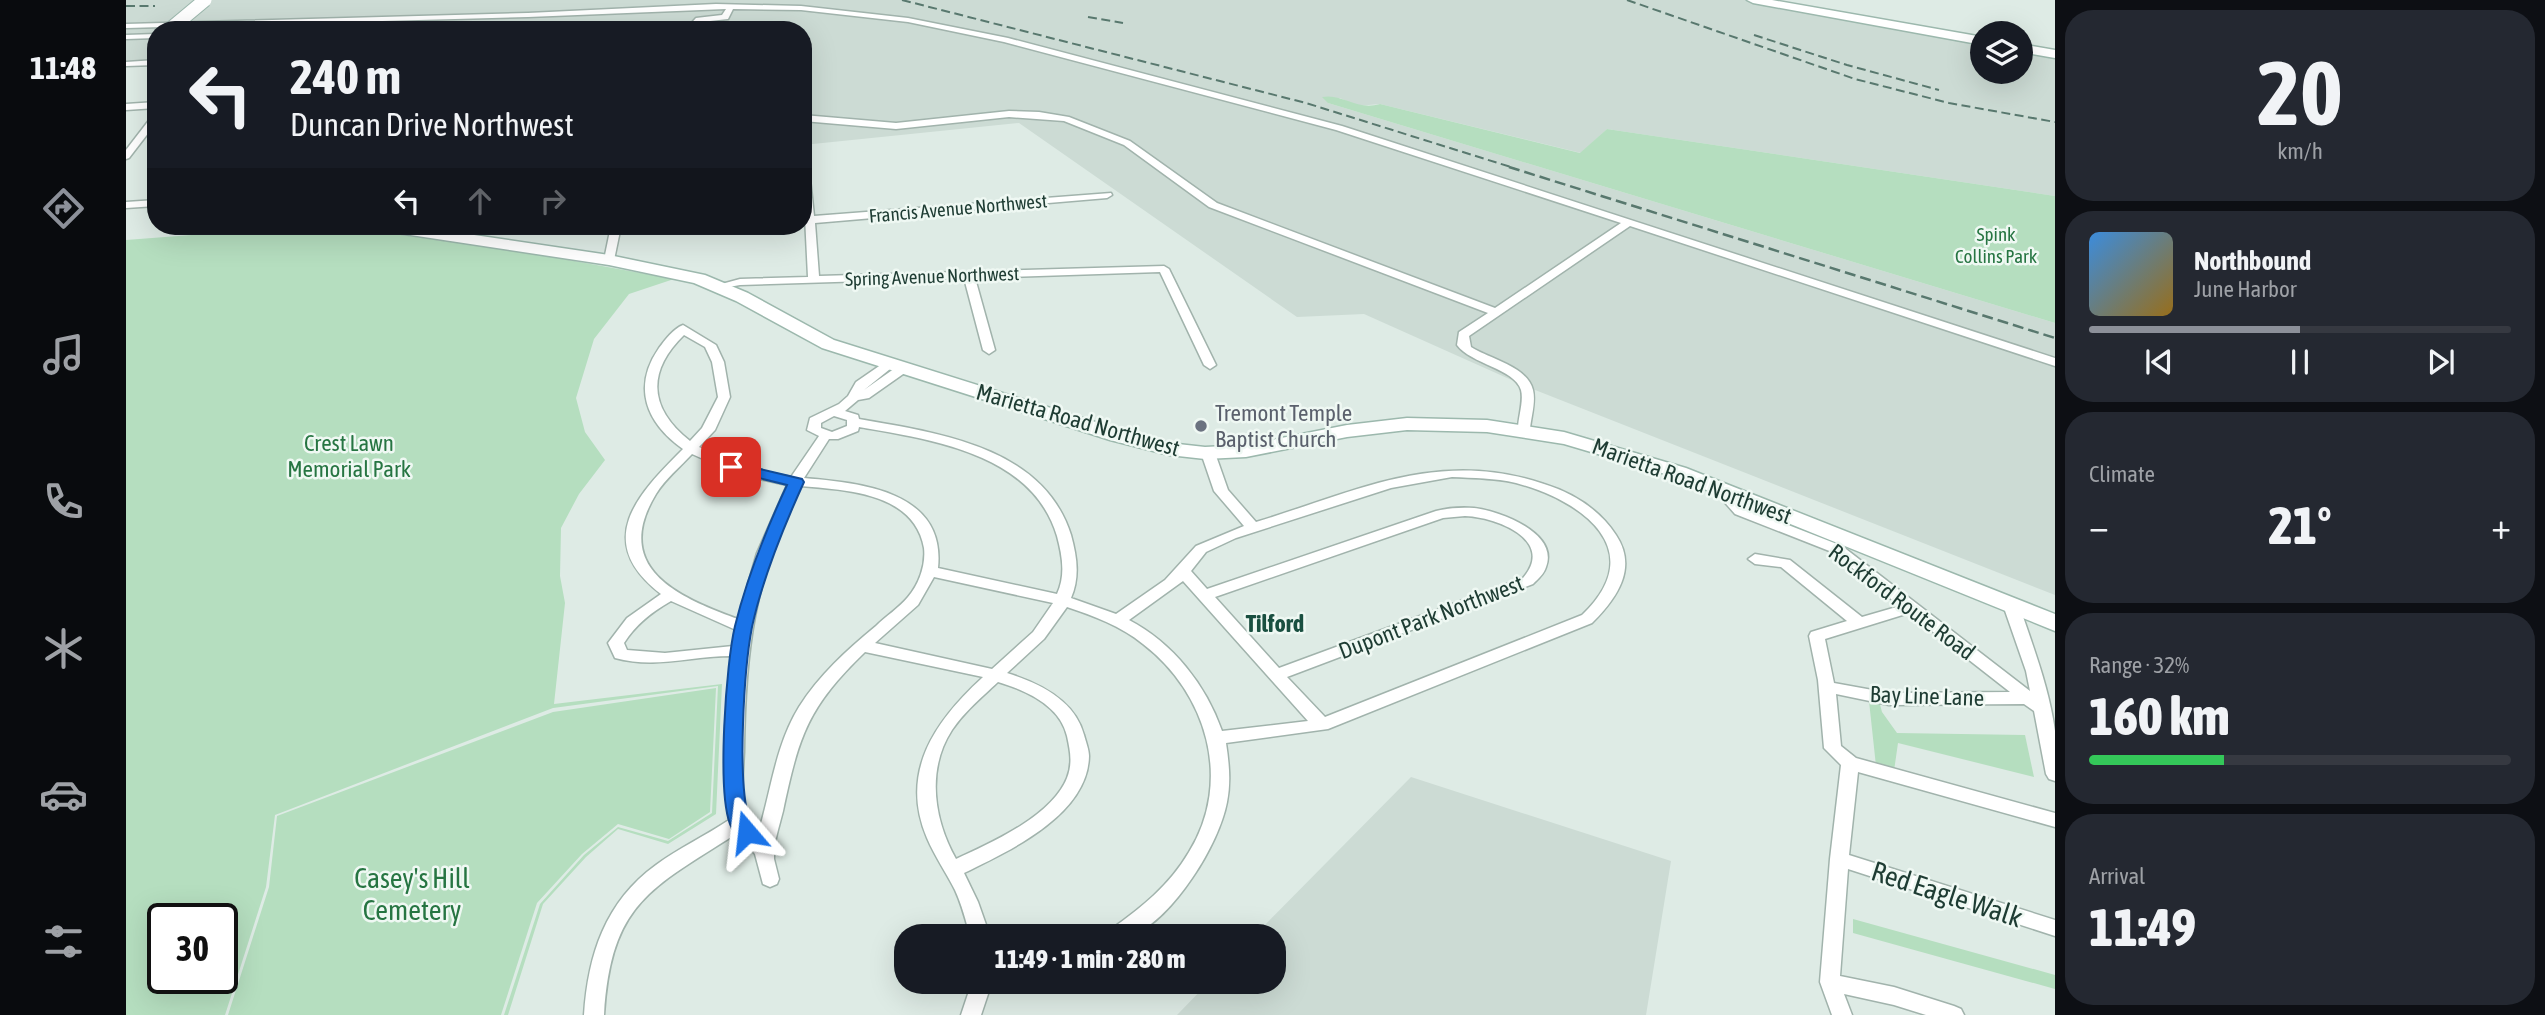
<!DOCTYPE html>
<meta charset="utf-8">
<style>
:root{--surface:#171b24;--page:#242831;--text:#f1f3f6;--muted:#9ea1a6;--line:#363941;--accent:#8c9099}
body{margin:0;font-family:"Asap Condensed",sans-serif;background:var(--page);color:var(--text);height:100vh;display:flex;flex-direction:column;font-size:26px;white-space:nowrap}
*{box-sizing:border-box;margin:0}
p{font-size:23px;color:var(--muted)}
.icon{flex:none;width:38px;height:38px;fill:none;stroke:currentColor;stroke-width:2;stroke-linecap:round;stroke-linejoin:round}
.map{position:relative;flex:1;overflow:hidden}
.sheet{display:flex;flex-direction:column;gap:10px;padding:10px;background:#0d0f14;width:490px}
.sheet>*{flex:none}
.guide{position:absolute;left:21px;top:21px;width:665px;height:214px;border-radius:28px;box-shadow:0 7px 28px #0002;background:#171b24;color:var(--text);overflow:hidden}
.buttons{position:absolute;left:1844px;top:21px;display:grid;gap:14px}
.buttons a{display:grid;place-items:center;width:63px;height:63px;border-radius:50%;background:var(--surface);box-shadow:0 7px 28px #0002;font-size:35px}
.speed{position:absolute;left:21px;top:903px;display:flex;gap:14px;font-size:35px;font-weight:700;text-align:center}
.speed>*{display:grid;place-content:center;width:91px;height:91px;border-radius:50%;background:var(--surface);box-shadow:0 7px 28px #0002;line-height:1}
.speed .limit{border:4px solid #111;border-radius:10px;background:#fff;color:#111}
.pin{position:absolute;display:grid;place-items:center;width:60px;height:60px;color:#fff;margin:-30px;border-radius:14px;box-shadow:0 4px 10px #0006}
.me{position:absolute;width:77px;margin:-38px;rotate:343deg;stroke-linejoin:round;filter:drop-shadow(0 0 5px #0008)}
.turn{display:flex;align-items:center;gap:24px;height:147px;padding:0 28px;font-size:32px}
.turn .icon{width:91px;height:91px;stroke-width:2.5}
.turn b{display:block;font-size:49px;line-height:60px}
.lanes{display:flex;align-items:center;height:66px;padding:0 28px;background:#0003;justify-content:center;gap:35px;direction:ltr}
.lanes .off{opacity:.35}
.big{font-size:52px;font-weight:800;line-height:1.1}
.sheet .tile{flex:1;display:flex;flex-direction:column;justify-content:center;gap:10px;min-width:0;padding:0 24px;border-radius:28px;background:var(--page)}
.sheet .dial{align-items:center;gap:0}
.dial b{font-size:91px;line-height:1}
.song{display:flex;align-items:center;gap:21px}
.cover{width:84px;height:84px;border-radius:10px;background:linear-gradient(135deg,hsl(210 70% 55%),hsl(40 70% 35%))}
.played{height:7px;border-radius:4px;background:linear-gradient(90deg,var(--accent) 50%,var(--line) 50%)}
.keys{display:flex;justify-content:space-around;direction:ltr}
.heat{display:flex;justify-content:space-between;align-items:center;font-size:38px;direction:ltr}
.charge{height:10px;border-radius:5px;background:linear-gradient(90deg,#34c759 32%,var(--line) 0)}
.trip{position:absolute;left:768px;top:924px;width:392px;height:70px;border-radius:28px;background:var(--surface);box-shadow:0 7px 28px #0002;font-weight:800;line-height:70px;text-align:center}
main{display:flex;flex:1;min-height:0}
.tab-bar{display:flex;flex-direction:column;width:126px;justify-content:space-around;align-items:center;background:#090b0e;color:var(--muted)}
.tab-bar .icon{width:49px;height:49px}
.tab-bar .on{color:var(--accent)}
.tab-bar b{font-size:32px;color:var(--text)}
.map>svg:first-child{display:block}
</style>
<main>
<nav class="tab-bar">
<b>11:48</b>
<svg class="icon on" aria-label="directions" viewBox="0 0 24 24"><path d="M12 3l9 9-9 9-9-9zM9 14v-3h6M13 9l2 2-2 2"/></svg>
<svg class="icon" aria-label="music" viewBox="0 0 24 24"><path d="M9 18V5l10-2v13"/><circle cx="6" cy="18" r="3"/><circle cx="16" cy="16" r="3"/></svg>
<svg class="icon" aria-label="phone" viewBox="0 0 24 24"><path d="M5 4h4l2 5-3 2q2 4 5 5l2-3 5 2v4C11 20 4 13 5 4z"/></svg>
<svg class="icon" aria-label="climate" viewBox="0 0 24 24"><path d="M12 3v18M4 7l16 10M4 17L20 7"/></svg>
<svg class="icon" aria-label="car" viewBox="0 0 24 24"><path d="M5 17H2v-5l4-1 3-4h7l3 4 3 1v5h-3M9 17h6M6 11h13"/><circle cx="7" cy="17" r="2"/><circle cx="17" cy="17" r="2"/></svg>
<svg class="icon" aria-label="filters" viewBox="0 0 24 24"><path d="M4 7h16M4 17h16"/><circle cx="9" cy="7" r="2"/><circle cx="15" cy="17" r="2"/></svg>
</nav>
<div class="map">
<svg width="1929" height="1015" viewBox="0 0 1929 1015">
<rect width="100%" height="100%" fill="#deebe5"/>
<g fill="#ccdbd4">
<path d="M0,0H1639L1857,40V72H1895V47L1929,54V196L1481,129L1455,153L1254,104L1231,106L1214,98L1202,103L1929,323V595L1399,386L1238,314L1171,317L893,123L677,145V30H30V63L0,65Z"/>
<path d="M1285,777L1545,861L1520,1015H1051L1083,982H1148V936H1128Z"/>
</g>
<g fill="#b5debf" fill-rule="evenodd">
<path d="M1196,97C1217,93 1230,111 1254,104L1454,153L1481,129L1929,196V323L1202,103Z"/>
<path d="M183,226H213L415,255L548,279L503,294L468,339L450,398L459,432L479,460L453,494L435,528L434,576L439,603L428,704L596,684L590,814L542,844L492,829L460,857L417,904L382,1015H378L414,904L458,855L492,827L542,841L586,813L592,686L427,708L149,815L140,887L99,1015H0V240ZM37,919H96V978H37Z"/>
<path d="M590,688L584,812L543,839L492,824L456,854L411,903L375,1015H102L143,887L151,816L427,712Z"/>
<path d="M1743,701H1753L1756,712L1771,733L1899,735L1908,777L1772,743L1768,771L1750,766Z"/>
<path d="M1727,919L1929,975V989L1727,933Z"/>
</g>
<g fill="none" stroke-linecap="round" stroke-linejoin="round">
<g stroke="#a1b3ac" stroke-width="3">
<g id="street">
<path d="M590,4L675,6L782,18L882,38L1216,126L1929,358V366L1504,226L1343,336L1345,347C1364,359 1401,366 1407,390C1410,402 1405,417 1404,429L1398,433L1392,429C1392,417 1398,401 1395,390C1389,369 1345,364 1331,345L1333,332L1362,313L1083,207L998,145L938,121L883,117L770,129L677,121V115L770,123L883,111L913,112L943,117L1004,141L1091,203L1369,308L1495,223L1210,130L878,42L782,22L675,10L607,9L602,19L575,22L568,30H559L570,18L596,15L600,9L402,17L0,28V24L402,13Z"/>
<path d="M30,34V38L0,39V35Z"/>
<path d="M30,60V65L0,66V62Z"/>
<path d="M30,102V108L0,110V104Z"/>
<path d="M30,114V123L3,158L0,159V150L27,115Z"/>
<path d="M677,176L684,179L688,216L985,193L986,195L981,198L689,223L693,276L1038,266L1043,269L1090,365L1084,369L1078,365L1034,272L849,278L869,350L863,354L857,350L838,278L614,285L592,289V285L614,279L682,277Z"/>
<path d="M30,200V206L0,208V202Z"/>
<path d="M485,226H495L488,260L483,263L478,260Z"/>
<path d="M557,325L590,345L598,362L604,397L589,430L573,447L621,468L665,477L693,436L681,430L684,418L713,404L722,396L730,382L759,362H767L769,365L738,390L772,366H780L782,369L780,372L743,398L732,400L719,411L732,415L733,419C811,433 917,446 945,535C951,557 954,577 945,598L990,614L1039,580L1070,546L1118,526L1088,491L1075,453L1082,449L1089,453L1102,490L1130,522C1229,492 1312,448 1418,484C1447,493 1473,509 1490,535C1512,568 1491,598 1466,623L1202,729L1100,743C1103,763 1105,782 1101,802C1093,845 1048,916 1008,935C1001,938 989,936 981,936L984,930C1015,908 1043,886 1063,852C1107,781 1081,693 1017,644C995,626 968,616 941,607L918,639L881,673C913,683 949,700 958,735C960,742 963,750 963,756C962,815 883,851 838,873L852,902L864,936H844C840,921 836,905 829,890C820,872 809,857 801,838C773,772 809,721 857,677L739,652C682,707 673,735 657,811C654,823 650,835 648,848V859L653,879L651,884L644,887L637,884L629,854L610,834C524,889 485,903 478,1015H458C462,955 479,902 530,865C553,848 579,836 603,820L600,770L605,656C565,656 529,669 489,658L482,643L501,618L535,594C466,541 512,494 557,449C520,423 506,387 533,348C539,340 547,329 557,325ZM558,335L579,347L586,362L592,397L576,428L564,441C523,409 520,372 558,335ZM708,416L721,420V426L706,432L695,428V423ZM733,427C806,440 906,453 931,536C936,555 940,575 931,594L812,568C820,491 735,483 678,478L703,439H712L732,431ZM566,454L611,474L661,485L631,553L612,619C552,597 485,568 530,494C539,479 554,467 566,454ZM1326,477C1347,478 1369,478 1390,483C1457,501 1524,550 1456,615L1199,717L1161,677L1407,584C1412,579 1418,574 1420,567C1433,533 1374,511 1348,508C1336,507 1322,508 1310,511L1081,589L1065,571L1080,552L1110,538L1265,488ZM674,486C719,490 788,492 798,548C800,565 793,584 782,597C773,608 760,616 750,626C721,650 693,675 673,707C649,746 645,792 632,834C629,831 624,827 622,822C614,806 617,771 618,752C619,652 628,578 674,486ZM1339,516C1370,517 1430,540 1397,578L1153,668L1089,597L1317,518ZM808,577L927,603L907,632L866,669L749,643L792,605ZM1057,581L1182,721L1096,731C1080,685 1047,643 1003,620ZM545,601L610,630L607,646L539,653L501,650L498,643C510,624 526,612 545,601ZM872,682C899,690 934,705 941,736C944,750 947,763 941,778C926,816 865,843 830,859C808,820 800,770 826,730C839,711 856,697 872,682Z"/>
<path d="M1593,484L1598,485L1619,508L1716,546L1904,691L1900,671L1877,605L1885,600L1893,605C1907,646 1923,688 1929,731C1929,747 1929,764 1929,781L1923,779L1920,774L1908,711L1898,704L1763,705L1710,694L1715,746L1730,758L1929,813V827L1732,772L1723,855L1929,920V936L1722,869L1714,976L1768,987L1828,1006L1835,1009L1838,1015H1800L1768,1005L1718,994L1726,1015H1706L1694,982L1704,859L1715,765L1698,748L1692,680L1683,636L1685,632L1721,621L1655,567L1629,564L1622,559L1629,554L1664,560L1736,617L1774,606L1706,552L1609,514L1586,488ZM1783,613L1884,692L1763,693L1708,683L1699,639Z"/>
<path d="M846,982H866L855,1015H835Z"/>
</g>
</g>
<g stroke="#9cb8ad" stroke-width="3">
<g id="secondary">
<path d="M1621,0H1646L1857,37V45L1627,3Z"/>
<path d="M1895,44L1929,50V58L1895,52Z"/>
<path d="M250,226H287L483,255L579,275L622,293L708,340L998,431L1043,443L1079,447L1120,445L1221,425L1281,418L1361,420L1438,432L1560,468L1929,614V631L1546,476L1438,444L1361,432L1281,430L1221,437L1120,457L1079,459L1043,455L984,440L696,348L610,301L568,283L483,265L258,231Z"/>
</g>
</g>
<use href="#street" fill="#fff" fill-rule="evenodd"/>
<use href="#secondary" fill="#fff" fill-rule="evenodd"/>
<g stroke="#58786e" stroke-width="2" stroke-dasharray="9 4.5" stroke-linecap="butt">
<path d="M776,0L1180,103L1388,168"/>
<path d="M1501,0L1729,79L1823,103L1929,122"/>
<path d="M0,6H29"/>
<path d="M962,17L997,23"/>
<path d="M1628,35L1721,65L1813,90"/>
</g>
<path stroke="#58786e" stroke-width="2.5" stroke-dasharray="11 5" stroke-linecap="butt" d="M1383,167L1929,338"/>
<g stroke="#9cb8ad" stroke-width="15" stroke-linecap="butt">
<path id="secondary-bridge" d="M43,30L79,0"/>
</g>
<use href="#secondary-bridge" stroke="#fff" stroke-width="13"/>
</g>
<path fill="#1a73e8" stroke="#114b97" stroke-width="2" d="M605,462L676,479L678,482C658,526 636,580 626,627C618,669 611,780 623,819C624,823 629,828 631,832L628,838C617,842 608,836 604,824C591,790 600,663 609,626C621,577 640,530 661,485L600,470L598,467Z"/>
<circle fill="#6b7280" stroke="#eff8f3" stroke-width="2.5" cx="1075" cy="426" r="7"/>
<g text-anchor="middle" stroke-width="5" stroke-linejoin="round" paint-order="stroke">
<g font-size="19" fill="#1e3c33" stroke="#eff8f3">
<text transform="translate(832 208) rotate(-5)" y="7">Francis Avenue Northwest</text>
<text transform="translate(806 276) rotate(-2)" y="7">Spring Avenue Northwest</text>
</g>
<g font-size="19" fill="#267542" stroke="#eff8f3">
<text x="1870" y="241">Spink<tspan x="1870" dy="22">Collins Park</tspan></text>
</g>
<g font-size="23" fill="#5b616d" stroke="#eff8f3" text-anchor="start">
<text x="1089" y="421">Tremont Temple<tspan x="1089" dy="26">Baptist Church</tspan></text>
</g>
<g font-size="23" fill="#1e3c33" stroke="#eff8f3">
<text transform="translate(952 420) rotate(16)" y="8">Marietta Road Northwest</text>
<text transform="translate(1566 481) rotate(20)" y="8">Marietta Road Northwest</text>
<text transform="translate(1776 602) rotate(37)" y="8">Rockford Route Road</text>
<text transform="translate(1305 617) rotate(-21)" y="8">Dupont Park Northwest</text>
<text transform="translate(1801 696) rotate(2)" y="8">Bay Line Lane</text>
</g>
<g font-size="23" fill="#267542" stroke="#eff8f3">
<text x="223" y="451">Crest Lawn<tspan x="223" dy="26">Memorial Park</tspan></text>
</g>
<g font-size="24" font-weight="bold" fill="#194f40" stroke="#eff8f3">
<text x="1149" y="632">Tilford</text>
</g>
<g font-size="28" fill="#267542" stroke="#eff8f3">
<text x="286" y="888">Casey's Hill<tspan x="286" dy="32">Cemetery</tspan></text>
</g>
<g font-size="28" fill="#1e3c33" stroke="#eff8f3">
<text transform="translate(1821 894) rotate(18)" y="10">Red Eagle Walk</text>
</g>
</g>
</svg>
<div class="buttons">
<a><svg class="icon" aria-label="layers" viewBox="0 0 24 24"><path d="M12 4l9 5-9 5-9-5zM3 14l9 5 9-5"/></svg></a>
</div>
<div class="speed"><div class="limit">30</div></div>
<div class="pin" style="left:605px;top:467px;background:#d93025"><svg class="icon" aria-label="arrive" viewBox="0 0 24 24"><path d="M6 21V4h12l-3 4 3 4H6"/></svg></div>
<svg class="me" style="left:621px;top:832px" viewBox="-20 -20 40 40"><path d="M0-17L14 15 0 8-14 15z" fill="#1a73e8" stroke="#fff" stroke-width="4"/></svg>
<div class="trip">11:49 · 1 min · 280 m</div>
<div class="guide">
<div class="turn"><svg class="icon" aria-label="left" viewBox="0 0 24 24"><path d="M17 20v-9H6M10 6l-5 5 5 5"/></svg><div><b>240 m</b>Duncan Drive Northwest</div></div>
<div class="lanes"><svg class="icon" aria-label="left" viewBox="0 0 24 24"><path d="M17 20v-9H6M10 6l-5 5 5 5"/></svg><svg class="icon off" aria-label="ahead" viewBox="0 0 24 24"><path d="M12 20V5M6 11l6-6 6 6"/></svg><svg class="icon off" aria-label="right" viewBox="0 0 24 24"><path d="M7 20v-9h11M14 6l5 5-5 5"/></svg></div>
</div>
</div>
<section class="sheet">
<div class="tile dial"><b>20</b><p>km/h</p></div>
<div class="tile">
<div class="song"><i class="cover"></i><div><b>Northbound</b><p>June Harbor</p></div></div>
<div class="played"></div>
<div class="keys"><svg class="icon" aria-label="previous" viewBox="0 0 24 24"><path d="M18 5L8 12l10 7zM5 5v14"/></svg><svg class="icon" aria-label="pause" viewBox="0 0 24 24"><path d="M8 5v14M16 5v14"/></svg><svg class="icon" aria-label="next" viewBox="0 0 24 24"><path d="M6 5l10 7-10 7zM19 5v14"/></svg></div>
</div>
<div class="tile"><p>Climate</p>
<div class="heat"><a>−</a><b class="big">21°</b><a>+</a></div>
</div>
<div class="tile"><p>Range · 32%</p><b class="big">160 km</b><div class="charge"></div></div>
<div class="tile"><p>Arrival</p><b class="big">11:49</b></div>
</section>
</main>
